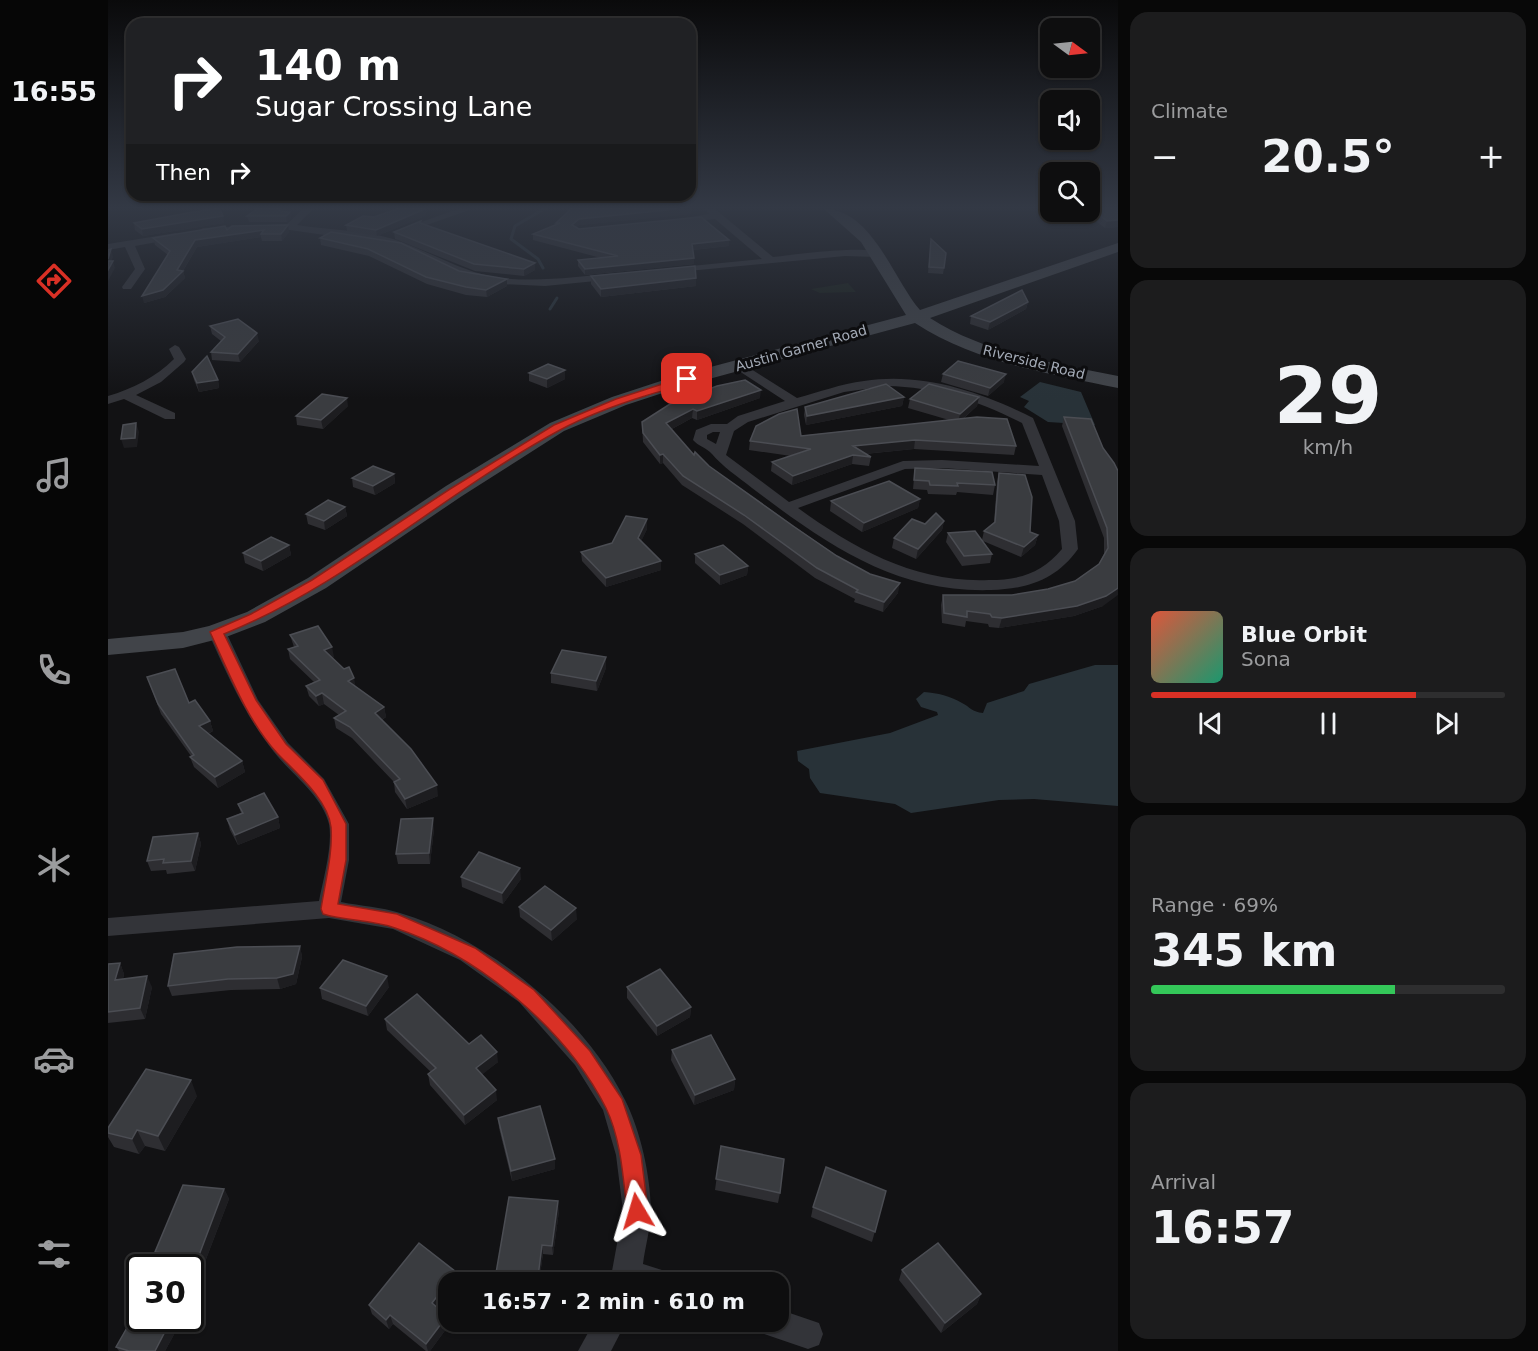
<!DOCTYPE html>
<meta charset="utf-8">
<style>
:root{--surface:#0e0e0f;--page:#1c1c1d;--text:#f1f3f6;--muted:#9b9c9e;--line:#2e2e2f;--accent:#d93025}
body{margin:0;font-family:"DejaVu Sans",sans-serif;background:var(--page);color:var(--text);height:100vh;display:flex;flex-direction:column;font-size:22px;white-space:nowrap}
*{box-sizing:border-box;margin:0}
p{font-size:20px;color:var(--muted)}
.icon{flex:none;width:33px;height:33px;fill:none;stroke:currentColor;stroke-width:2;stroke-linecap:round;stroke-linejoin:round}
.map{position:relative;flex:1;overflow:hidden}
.side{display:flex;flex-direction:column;gap:12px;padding:12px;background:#080808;width:420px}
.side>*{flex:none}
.hud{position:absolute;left:18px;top:18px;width:570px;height:183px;border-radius:18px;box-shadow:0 2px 4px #0004,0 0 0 2px var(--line);background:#202124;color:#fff;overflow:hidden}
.needle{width:39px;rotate:105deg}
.buttons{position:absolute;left:932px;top:18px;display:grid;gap:12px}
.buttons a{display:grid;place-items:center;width:60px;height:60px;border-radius:12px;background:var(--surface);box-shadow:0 2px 4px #0004,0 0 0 2px var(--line);font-size:30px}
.speed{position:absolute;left:18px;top:1254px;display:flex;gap:12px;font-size:30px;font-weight:700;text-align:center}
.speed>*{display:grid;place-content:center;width:78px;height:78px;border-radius:50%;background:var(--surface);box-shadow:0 2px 4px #0004,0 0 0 2px var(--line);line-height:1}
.speed .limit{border:3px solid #111;border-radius:9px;background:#fff;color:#111}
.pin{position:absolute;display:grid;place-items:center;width:51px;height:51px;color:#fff;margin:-26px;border-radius:12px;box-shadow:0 3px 9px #0006}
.me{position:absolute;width:66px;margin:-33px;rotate:353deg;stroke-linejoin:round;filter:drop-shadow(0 0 4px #0008)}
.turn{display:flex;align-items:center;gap:21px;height:126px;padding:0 30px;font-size:27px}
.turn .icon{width:78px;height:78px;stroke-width:2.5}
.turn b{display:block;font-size:42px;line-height:51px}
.then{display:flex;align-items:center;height:57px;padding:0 30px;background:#0003;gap:12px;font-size:22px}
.big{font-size:45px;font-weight:700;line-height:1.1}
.side .widget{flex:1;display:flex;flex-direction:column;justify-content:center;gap:9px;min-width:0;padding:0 21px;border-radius:18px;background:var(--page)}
.side .dial{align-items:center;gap:0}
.dial b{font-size:78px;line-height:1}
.song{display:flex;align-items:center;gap:18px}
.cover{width:72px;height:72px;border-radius:9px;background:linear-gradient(135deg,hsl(10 70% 55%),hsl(160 70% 35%))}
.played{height:6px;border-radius:3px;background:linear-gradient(90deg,var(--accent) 75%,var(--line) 75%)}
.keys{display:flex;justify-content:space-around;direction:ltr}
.heat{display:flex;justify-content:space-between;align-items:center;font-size:33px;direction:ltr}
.charge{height:9px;border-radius:4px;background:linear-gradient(90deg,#34c759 69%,var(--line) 0)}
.trip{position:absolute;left:330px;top:1272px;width:351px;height:60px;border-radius:18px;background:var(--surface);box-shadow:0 2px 4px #0004,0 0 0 2px var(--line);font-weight:700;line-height:60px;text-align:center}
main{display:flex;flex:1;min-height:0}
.menu{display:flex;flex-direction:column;width:108px;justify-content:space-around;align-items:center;background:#060606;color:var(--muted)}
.menu .icon{width:42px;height:42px}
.menu .selected{color:var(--accent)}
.menu b{font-size:27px;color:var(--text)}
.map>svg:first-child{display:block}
</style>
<main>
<nav class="menu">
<b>16:55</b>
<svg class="icon selected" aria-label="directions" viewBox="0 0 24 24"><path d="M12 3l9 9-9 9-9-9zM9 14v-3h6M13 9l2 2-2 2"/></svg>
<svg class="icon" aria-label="music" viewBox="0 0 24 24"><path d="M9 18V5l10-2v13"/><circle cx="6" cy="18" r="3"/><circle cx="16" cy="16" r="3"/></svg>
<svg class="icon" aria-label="phone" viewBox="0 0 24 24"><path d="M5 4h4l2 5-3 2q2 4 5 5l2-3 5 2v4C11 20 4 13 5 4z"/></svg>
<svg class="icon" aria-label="climate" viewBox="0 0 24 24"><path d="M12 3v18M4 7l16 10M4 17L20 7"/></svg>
<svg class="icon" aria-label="car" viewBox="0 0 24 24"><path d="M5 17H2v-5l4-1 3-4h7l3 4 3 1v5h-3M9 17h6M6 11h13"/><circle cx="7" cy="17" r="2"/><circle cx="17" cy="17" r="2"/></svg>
<svg class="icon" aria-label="filters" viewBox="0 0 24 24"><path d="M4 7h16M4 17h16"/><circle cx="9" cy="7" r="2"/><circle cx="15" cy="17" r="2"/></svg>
</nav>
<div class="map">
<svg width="1010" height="1351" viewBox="0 0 1010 1351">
<rect width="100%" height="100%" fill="#121214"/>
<path fill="#181f19" d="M740,283L748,292L712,293L703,289Z"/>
<g fill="#283238">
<path d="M932,382L973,392L987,425L940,422L916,407L921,401L912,397Z"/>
<path d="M987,665H1010V806L926,799L891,800L803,813L787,804L712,793L702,778L701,769L690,761L689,751L782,733L830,715L829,712L813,707L808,699L816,692C830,693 842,696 854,703C862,707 864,712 875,713L879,703L916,691L921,684Z"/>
</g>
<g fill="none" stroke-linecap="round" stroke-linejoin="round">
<g stroke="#283238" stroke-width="3">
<path d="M435,268L430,259L403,239L407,226L436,209"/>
<path d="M442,309L449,298"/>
</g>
<g fill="#333439" fill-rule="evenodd">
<path d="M195,209H205L189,225C220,230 255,230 285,239C322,251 354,273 393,278C431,282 470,277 508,273L513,276L508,279L437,286L393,284L352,276L318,258L279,244L182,230L95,234L90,231L95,228L179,224Z"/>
<path d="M350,209H364L293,234L285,232Z"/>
<path d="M597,209H607L665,257C686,255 760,244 775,254L770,257L737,256L559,273L558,271L563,268L654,259L607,219L569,223L564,220L601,214Z"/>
<path d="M68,233L73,236L71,238L27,246L37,269L23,289H15L14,287L27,269L17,247L0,250V244Z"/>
<path d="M67,345L71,347L78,359L76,362L53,382L28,395L67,413V419H57L16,399L0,404V396C24,389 48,377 66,359L61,349Z"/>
<path d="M632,362L689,398C711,392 733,384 756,381C815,372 873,392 925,418L967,521L970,549C948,580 919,589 883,590C787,593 718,544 644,488C630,477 614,466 604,454C599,448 590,446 585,440L588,430L603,424H619L630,416L677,401L628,369L626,366ZM779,386C828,387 871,401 914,423L931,466L834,460L795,461L681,502L618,455L626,431L640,422L736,392ZM605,432H612L608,444L599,439V435ZM834,468L934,475L951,521L954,549C934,573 912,580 881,580C808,583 748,550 690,508L797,469Z"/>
<path d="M109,627L118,632L150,700L180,743L216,779L241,824V860L233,902C253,906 273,907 292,913C380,939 476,1016 517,1100C533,1132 542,1174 543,1210C543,1227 537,1247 535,1264L557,1271L561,1282H502L515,1211L508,1155L495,1110L467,1065L411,1002L352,960L285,929L221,918L0,936V918L211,901C215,880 225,845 221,824C214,795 183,774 166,752C137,716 119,674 100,632Z"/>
<path d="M670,1309L711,1323L715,1334L711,1345L700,1349L653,1333L649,1322H670Z"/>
<path d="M486,1322H518L503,1351H470Z"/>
</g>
<path fill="#414449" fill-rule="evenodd" d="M716,209C764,209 785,279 812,310L1010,243V252L822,318C878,354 946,363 1010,376V388C940,373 868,363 807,323L579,385L518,405L456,431L354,496L218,588L157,622L118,637L75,648L0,655V639L75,632L101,626L139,612L200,578L338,486L442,423L504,397L565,377L798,315L753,242Z"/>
</g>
<g fill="#2e2e32">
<path d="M289,209H319L317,216L269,236L239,231L238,225L266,217Z"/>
<path d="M463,209H583V214L471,225L468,227L471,229L621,240V246L585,250L586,264L477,275L470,266V260L493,258L425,240V234L449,225L448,223Z"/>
<path d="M981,209H1010V227L997,228L976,212H981Z"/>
<path d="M179,212H182L183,218L179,222H141L139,216Z"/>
<path d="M26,223H116L35,236L27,230Z"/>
<path d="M313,224L427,270L416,276L367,271L287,239L286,232Z"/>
<path d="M180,225L181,232L174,241H154L153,237L89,247L75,271L77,278L57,297L36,303L60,255L47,245L45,238Z"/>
<path d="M212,238L351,271L399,286L379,297L358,295L319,284L261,256L213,245Z"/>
<path d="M823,239L836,268L835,274L820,273Z"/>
<path d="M483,276L588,286L493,297L483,284Z"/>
<path d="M920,302L918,309L880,330L862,324L863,316Z"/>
<path d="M102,326L151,341L132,362L104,360L103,352L113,341L104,334Z"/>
<path d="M84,372L110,380L111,388L91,392L86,380Z"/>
<path d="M421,373L457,379L439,388L421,381Z"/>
<path d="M835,374L896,382L880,396L833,382Z"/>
<path d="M796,397L794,406L698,425L696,415L697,407Z"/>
<path d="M871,397L869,406L855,419L908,446L906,455L806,449L757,454L763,457L761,466L744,464L684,485L663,471L664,462L683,456L641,450L642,441L841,420L800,408L802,399Z"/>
<path d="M652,398L589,420L584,418L564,429L586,455L601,466L729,556L790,593L775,612L746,602L747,599L707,578L635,524L574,485L555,463L552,464L535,442L534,422L562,404Z"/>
<path d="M240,406L215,429L189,425L188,416Z"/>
<path d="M956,417L995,448L1006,463L995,606L966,616L891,628L881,627L880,624L858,621L857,627L834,623L833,605L835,595H904L940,589L967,581L991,564L996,554V538L954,426Z"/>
<path d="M807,468L887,485L885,495L849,492L848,495L820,494L819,490L805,489Z"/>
<path d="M891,473L922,532L930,535L927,545L913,557L875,541L884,554L882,563L854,566L838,542L840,533L874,540L876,531L886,523L889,482Z"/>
<path d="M286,474L287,483L267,495L245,487L244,478Z"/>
<path d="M812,499L810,508L754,532L722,511L723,501Z"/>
<path d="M237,507L239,516L217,530L200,524L198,514Z"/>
<path d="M539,519V529L533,541L553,570L498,587L474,561L473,552L504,543Z"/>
<path d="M836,521L834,530L808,559L784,548L786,538L817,524Z"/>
<path d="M181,545L183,555L155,571L137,563L135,553Z"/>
<path d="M587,554L640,566L639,575L612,585L587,563Z"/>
<path d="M182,635L226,657L224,658L248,687L276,707L278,717L274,720L330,796L299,809L287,792L286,782L244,738L228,728L226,718L231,715L216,704L211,706L201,696L198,686L206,682L182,659L180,649L186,647Z"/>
<path d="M498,668L489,691L443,683V673Z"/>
<path d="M39,677L81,703L102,721L105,731L100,734L134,761L137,772L110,788L86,767L82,757L83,756L53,714Z"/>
<path d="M130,804L170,817L172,828L130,845L122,830L119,819L133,813Z"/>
<path d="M326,829L322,864H290L288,854Z"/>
<path d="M90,833L93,844L87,871L59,874L58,870L43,871L39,861Z"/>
<path d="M353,877L413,879L395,904L354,887Z"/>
<path d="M411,907L469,919L444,941L412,917Z"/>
<path d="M192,946L194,957L188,984L172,989L123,990L64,996L60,986Z"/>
<path d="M12,963L16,974L15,979L44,987L37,1019L0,1023V964Z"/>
<path d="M281,987L260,1016L214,999L212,988Z"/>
<path d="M519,987L583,1007L582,1017L549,1036L519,998Z"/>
<path d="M277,1019L361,1044L390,1062L374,1074L389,1100L357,1125L322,1085L320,1074L323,1072L279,1030Z"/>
<path d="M564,1050L627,1079L626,1090L586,1105L563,1060Z"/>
<path d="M89,1096L57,1151L37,1146L31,1154L6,1147L0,1137V1128Z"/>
<path d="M390,1118L447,1159V1169L404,1181L391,1128Z"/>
<path d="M613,1146L672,1193L670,1203L607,1190Z"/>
<path d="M116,1189L121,1199L95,1267L53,1262L47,1252Z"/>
<path d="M778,1191L764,1242L703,1217L705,1207Z"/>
<path d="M451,1211L445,1255L435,1254L431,1282H390L388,1273Z"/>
<path d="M794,1270L873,1294L869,1304L833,1333L791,1280Z"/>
<path d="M348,1272L350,1282H340V1294L330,1308L341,1325L322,1351H318L285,1324L281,1329L264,1314L261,1305Z"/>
<path d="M75,1318L57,1351H11L8,1347Z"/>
</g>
<g fill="#1d1d20">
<path d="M173,209H182L174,216L171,211Z"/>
<path d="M317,209H319L317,216L269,236L268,230Z"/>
<path d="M569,209H583V214L471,225L464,231V225L471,219Z"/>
<path d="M182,212L183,218L179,222L178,216Z"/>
<path d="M115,216L116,223L35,236L34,229Z"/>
<path d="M1010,220V227L997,228L999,221Z"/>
<path d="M180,225L181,232L174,241L173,234Z"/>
<path d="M156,230L153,234V237L89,247L74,272L75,271L77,278L57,297L36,303L34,296L69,270L87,240Z"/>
<path d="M621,240V246L584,250V244Z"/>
<path d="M3,249L5,257L2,265L5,261L7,268L0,281V259Z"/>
<path d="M586,258V264L477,275V269Z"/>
<path d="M427,263V270L416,276V269Z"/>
<path d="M588,278V286L493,297V289Z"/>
<path d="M399,279V286L379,297L378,290Z"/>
<path d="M920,302L918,309L880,330L882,322Z"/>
<path d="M149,333L151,341L132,362L130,354Z"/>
<path d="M457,370V379L439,388V379Z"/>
<path d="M898,374L896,382L880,396L882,388Z"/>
<path d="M110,380L111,388L91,392L89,383Z"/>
<path d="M653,390L652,398L589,420V411Z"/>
<path d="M796,397L794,406L698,425L699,416Z"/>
<path d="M871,397L869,406L850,423L852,414Z"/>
<path d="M239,398L240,406L215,429L213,420Z"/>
<path d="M585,409L584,418L558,432V423Z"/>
<path d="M28,423L31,432L29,447L16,448L13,439Z"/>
<path d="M807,440L806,449L745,455L744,464L684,485L685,476L745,446Z"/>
<path d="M555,454V463L552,464V455Z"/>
<path d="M286,474L287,483L267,495L265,486Z"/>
<path d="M812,499L810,508L754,532L756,523Z"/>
<path d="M237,507L239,516L217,530L216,521Z"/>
<path d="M539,519V529L530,548V538Z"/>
<path d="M836,521L834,530L808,559L810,549Z"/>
<path d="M930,535L927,545L913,557L916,547Z"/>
<path d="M181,545L183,555L155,571L153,561Z"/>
<path d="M553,561V570L498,587V578Z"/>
<path d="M640,566L639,575L612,585V575Z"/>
<path d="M792,583L790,593L775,612L776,602Z"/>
<path d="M1010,588V595L995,606L966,616L891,628L894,618Z"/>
<path d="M224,647L226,657L218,660L216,650Z"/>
<path d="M498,657V668L489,691L488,681Z"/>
<path d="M246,678L248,689L240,681Z"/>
<path d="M214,693L216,704L211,706L208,696Z"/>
<path d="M276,707L278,717L268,723L267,713Z"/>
<path d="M102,721L105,731L94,736L91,726Z"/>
<path d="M134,761L137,772L110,788L107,777Z"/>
<path d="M329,785L330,796L299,809L297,799Z"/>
<path d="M170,817L172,828L130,845L127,835Z"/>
<path d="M325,818L326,829L322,864L321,853Z"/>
<path d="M90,833L93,844L87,871L83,861Z"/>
<path d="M412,868L413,879L395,904L394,893Z"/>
<path d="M468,908L469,919L444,941L443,930Z"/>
<path d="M192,946L194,957L188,984L172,989L169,978Z"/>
<path d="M12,963L16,974L12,990L7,980Z"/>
<path d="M39,976L44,987L37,1019L32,1008Z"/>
<path d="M279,976L281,987L260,1016L258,1006Z"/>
<path d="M583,1007L582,1017L549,1036V1026Z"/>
<path d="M389,1052L390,1062L370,1078L368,1068Z"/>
<path d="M627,1079L626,1090L586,1105L587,1095Z"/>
<path d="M83,1080L89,1096L57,1151L50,1136Z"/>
<path d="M388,1090L389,1100L357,1125L356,1115Z"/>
<path d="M29,1130L37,1146L31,1154L24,1139Z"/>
<path d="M447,1159V1169L404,1181L403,1171Z"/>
<path d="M116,1189L121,1199L95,1267L90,1258Z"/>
<path d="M450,1201L451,1211L445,1255L444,1246Z"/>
<path d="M434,1245L435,1254L431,1282H430V1277Z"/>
<path d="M348,1272L350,1282H340V1294L326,1312L324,1303Z"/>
<path d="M873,1294L869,1304L833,1333L837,1323Z"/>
<path d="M282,1315L285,1324L281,1329L278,1320Z"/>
<path d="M339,1316L341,1325L322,1351H320L318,1344Z"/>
<path d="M64,1318H75L57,1351H47Z"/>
</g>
<g fill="#3a3c40" stroke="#4b4d53" stroke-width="1.5">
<path d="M107,209H112L115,216L34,229L26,223L85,212Z"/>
<path d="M149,209H173L171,211L182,212L178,216H139Z"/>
<path d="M289,209H317L268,230L238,225L255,216L266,217Z"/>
<path d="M463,209H569L471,219L464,225L471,229L593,217L621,240L584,244L586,258L477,269L470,260L510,256L425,234L452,223H448Z"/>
<path d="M984,209H1010V220L999,221Z"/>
<path d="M313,221L312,223L427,263L416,269L366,264L286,232Z"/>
<path d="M180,225L173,234H153L156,230L87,240L69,270L75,271L55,290L34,296L62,251L45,238L117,226L119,230L124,226Z"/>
<path d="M223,232L293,243L351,271L399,279L378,290L358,287L318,277L260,249L212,238Z"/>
<path d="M823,239L838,253L836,268L821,267Z"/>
<path d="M3,249L0,259V250Z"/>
<path d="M0,261H5L0,270Z"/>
<path d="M587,266L588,278L493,289L483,276Z"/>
<path d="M914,290L920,302L882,322L863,316Z"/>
<path d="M130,319L149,333L130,354L103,352L117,337L102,326Z"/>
<path d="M99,356L110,380L89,383L84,372Z"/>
<path d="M850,361L898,374L882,388L835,374Z"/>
<path d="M440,364L457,370L439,379L421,373Z"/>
<path d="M637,380L653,390L589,411L585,409L558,423L586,455L587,452L601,466L685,526L729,556L762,574L792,583L776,602L748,592L750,590L709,568L636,515L575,476L555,454L552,455L535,433L534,422L562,404L609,386Z"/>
<path d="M778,384L796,397L699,416L697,407Z"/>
<path d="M821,384L871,397L852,414L802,399Z"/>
<path d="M214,394L239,398L213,420L188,416Z"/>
<path d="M689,409L693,436L869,417L899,419L908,446L807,440L745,446L763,457L745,455L685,476L664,462L703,449L642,441L648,426L671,414Z"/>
<path d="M956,417L983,419L995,448L1006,463L1010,471V588L998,596L969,606L894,618L884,617L882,614L859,611V617L836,613L835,595H904L940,589L967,581L991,564L1000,548L999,528Z"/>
<path d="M28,423L27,438L13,439L15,425Z"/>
<path d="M265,466L286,474L265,486L244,478Z"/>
<path d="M807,468L884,472L887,485L849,483L850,486L822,485L821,481L806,480Z"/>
<path d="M891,473L917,475L924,497L922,532L930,535L916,547L876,531L887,522Z"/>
<path d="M781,481L812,499L756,523L723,501Z"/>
<path d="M220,500L237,507L216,521L198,514Z"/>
<path d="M828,513L836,521L810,549L786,538L804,519L817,524Z"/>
<path d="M518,516L539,519L530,538L553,561L498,578L473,552L504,543Z"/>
<path d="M867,531L884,554L856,556L840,533Z"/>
<path d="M163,537L181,545L153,561L135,553Z"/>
<path d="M615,545L640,566L612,575L587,554Z"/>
<path d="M210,626L224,647L216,650L236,669L241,667L246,678L240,681L276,707L267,713L303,749L329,785L297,799L286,782L292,779L242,727L226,718L238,711L214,693L208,696L198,686L212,680L180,649L190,646L182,635Z"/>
<path d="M454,650L498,657L488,681L443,673Z"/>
<path d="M67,669L81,703L87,700L102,721L91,726L134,761L107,777L82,757L86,755L50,704L39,677Z"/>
<path d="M156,793L170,817L127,835L119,819L135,813L130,804Z"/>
<path d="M325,818L321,853L288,854L293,819Z"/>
<path d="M90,833L83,861L55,863L56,859L39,861L45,837Z"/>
<path d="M371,852L412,868L394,893L353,877Z"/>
<path d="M437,886L468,908L443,930L411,907Z"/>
<path d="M192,946L185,974L169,978L120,979L60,986L66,954L129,947Z"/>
<path d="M235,960L279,976L258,1006L212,988Z"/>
<path d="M12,963L7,980L39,976L32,1008L0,1012V964Z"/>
<path d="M552,969L583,1007L549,1026L519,987Z"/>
<path d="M309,994L361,1044L373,1035L389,1052L368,1068L388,1090L356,1115L320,1074L328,1068L277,1019Z"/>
<path d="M603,1035L627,1079L587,1095L564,1050Z"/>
<path d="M38,1069L83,1080L50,1136L29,1130L24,1139L0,1133V1128Z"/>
<path d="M432,1106L447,1159L403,1171L390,1118Z"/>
<path d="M613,1146L676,1159L672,1193L608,1179Z"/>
<path d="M718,1167L778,1191L767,1232L705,1207Z"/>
<path d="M75,1185L116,1189L90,1258L47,1252Z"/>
<path d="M401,1197L450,1201L444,1246L434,1245L430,1277L388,1273Z"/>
<path d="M311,1243L348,1272L324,1303L339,1316L318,1344L282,1315L278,1320L261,1305Z"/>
<path d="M830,1243L873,1294L837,1323L794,1270Z"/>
<path d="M32,1305V1318H64L47,1351H21L8,1347Z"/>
</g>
<linearGradient id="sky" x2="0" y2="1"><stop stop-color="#0a0a0b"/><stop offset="0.52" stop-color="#333945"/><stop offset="1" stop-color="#333945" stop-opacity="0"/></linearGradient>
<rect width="1010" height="399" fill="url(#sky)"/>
<path fill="#d93025" stroke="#8d1f18" stroke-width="1.5" d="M576,377L584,379C572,388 551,391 537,396C508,405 478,416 452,430C337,492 238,585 116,634L148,700L178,744L215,780L238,824V860L230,904L289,914L367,948L426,990L482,1051L514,1099L533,1155L540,1211L537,1218L529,1222L522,1218L519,1211C515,1177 513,1139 498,1108C458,1029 370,955 287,928C264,920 238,921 215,914L213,909C217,882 225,854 223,827C220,799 187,772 169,753C139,720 121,673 102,632L143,614L204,580L342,489L446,425L508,399Z"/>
<g text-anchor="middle" stroke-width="6" stroke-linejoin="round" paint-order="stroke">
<g font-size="14" fill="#a3aab6" stroke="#0d0d0f">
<text transform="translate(693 348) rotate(-16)" y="5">Austin Garner Road</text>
<text transform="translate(926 362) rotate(14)" y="5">Riverside Road</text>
</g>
</g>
</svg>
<div class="buttons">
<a><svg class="needle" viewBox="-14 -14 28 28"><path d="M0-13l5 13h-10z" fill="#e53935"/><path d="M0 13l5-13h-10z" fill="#9b9c9e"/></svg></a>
<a><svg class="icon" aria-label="sound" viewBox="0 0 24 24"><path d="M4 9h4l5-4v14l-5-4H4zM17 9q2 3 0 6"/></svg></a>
<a><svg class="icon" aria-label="search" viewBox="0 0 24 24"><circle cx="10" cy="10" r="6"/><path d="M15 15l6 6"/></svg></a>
</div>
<div class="speed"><div class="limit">30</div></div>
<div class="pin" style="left:579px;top:379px;background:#d93025"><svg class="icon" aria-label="arrive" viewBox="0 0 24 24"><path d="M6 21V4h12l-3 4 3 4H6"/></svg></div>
<svg class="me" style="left:529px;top:1211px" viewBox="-20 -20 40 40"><path d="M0-17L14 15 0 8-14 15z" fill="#d93025" stroke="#fff" stroke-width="4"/></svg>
<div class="trip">16:57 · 2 min · 610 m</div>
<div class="hud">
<div class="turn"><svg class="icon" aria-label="right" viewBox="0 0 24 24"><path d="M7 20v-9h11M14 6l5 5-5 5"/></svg><div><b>140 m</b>Sugar Crossing Lane</div></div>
<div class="then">Then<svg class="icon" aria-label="right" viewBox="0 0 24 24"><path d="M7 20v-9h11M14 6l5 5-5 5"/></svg></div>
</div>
</div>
<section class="side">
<div class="widget"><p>Climate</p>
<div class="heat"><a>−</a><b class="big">20.5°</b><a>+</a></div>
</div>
<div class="widget dial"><b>29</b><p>km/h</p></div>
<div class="widget">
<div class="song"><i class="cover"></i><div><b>Blue Orbit</b><p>Sona</p></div></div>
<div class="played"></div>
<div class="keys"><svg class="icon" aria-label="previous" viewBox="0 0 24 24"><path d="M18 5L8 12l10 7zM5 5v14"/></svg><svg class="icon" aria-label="pause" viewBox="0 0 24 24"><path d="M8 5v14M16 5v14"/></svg><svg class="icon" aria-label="next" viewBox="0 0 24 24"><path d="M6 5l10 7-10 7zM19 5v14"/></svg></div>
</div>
<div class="widget"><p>Range · 69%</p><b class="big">345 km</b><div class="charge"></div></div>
<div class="widget"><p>Arrival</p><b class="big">16:57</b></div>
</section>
</main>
